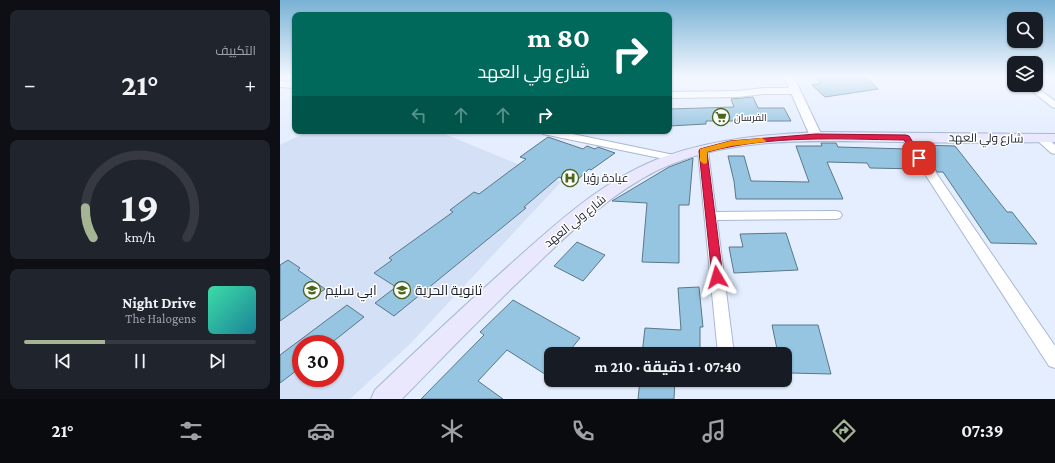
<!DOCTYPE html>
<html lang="ar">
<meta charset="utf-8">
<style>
:root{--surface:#171b24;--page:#20242c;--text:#f1f3f6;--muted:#9ea1a6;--line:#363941;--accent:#a5b493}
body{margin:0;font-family:"Crimson Pro",Cairo,serif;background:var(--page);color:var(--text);direction:rtl;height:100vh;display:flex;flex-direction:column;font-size:15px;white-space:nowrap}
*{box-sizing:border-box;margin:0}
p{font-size:13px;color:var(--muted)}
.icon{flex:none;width:22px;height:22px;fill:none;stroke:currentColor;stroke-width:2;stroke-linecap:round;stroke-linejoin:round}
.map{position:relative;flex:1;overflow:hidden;direction:ltr}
.side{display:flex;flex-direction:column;gap:10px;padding:10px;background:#0d0f14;width:280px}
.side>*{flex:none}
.top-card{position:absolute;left:12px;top:12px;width:380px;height:122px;border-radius:8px;box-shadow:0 1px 3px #0004;direction:rtl;background:#00695c;color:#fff;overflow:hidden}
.controls{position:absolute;left:727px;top:12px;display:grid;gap:8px}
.controls a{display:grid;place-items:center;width:36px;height:36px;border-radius:8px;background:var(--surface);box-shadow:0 1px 3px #0004;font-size:20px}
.speed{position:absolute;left:12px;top:335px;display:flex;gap:8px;font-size:20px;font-weight:700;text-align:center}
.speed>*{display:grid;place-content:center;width:52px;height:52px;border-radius:50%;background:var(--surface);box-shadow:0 1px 3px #0004;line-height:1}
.speed .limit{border:6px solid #d22;background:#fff;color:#111}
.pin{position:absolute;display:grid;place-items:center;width:34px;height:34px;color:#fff;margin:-17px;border-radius:8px;box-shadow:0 2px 6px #0006}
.me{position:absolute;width:44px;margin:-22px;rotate:353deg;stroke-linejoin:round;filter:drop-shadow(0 0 3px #0008)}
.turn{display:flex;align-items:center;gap:14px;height:84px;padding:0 16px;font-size:18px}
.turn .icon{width:52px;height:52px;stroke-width:2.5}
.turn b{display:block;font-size:28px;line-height:34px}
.lanes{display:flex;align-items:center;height:38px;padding:0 16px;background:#0003;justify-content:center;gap:20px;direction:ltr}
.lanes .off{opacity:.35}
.big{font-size:30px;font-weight:700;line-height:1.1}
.side .card{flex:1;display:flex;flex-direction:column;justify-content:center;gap:6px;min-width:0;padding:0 14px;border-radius:8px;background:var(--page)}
.side .dial{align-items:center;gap:0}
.dial svg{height:104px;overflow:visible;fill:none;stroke:var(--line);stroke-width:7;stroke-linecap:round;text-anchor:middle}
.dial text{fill:var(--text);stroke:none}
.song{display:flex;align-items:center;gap:12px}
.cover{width:48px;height:48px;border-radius:6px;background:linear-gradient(135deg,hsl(160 70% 55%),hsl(190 70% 35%))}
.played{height:4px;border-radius:2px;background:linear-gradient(90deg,var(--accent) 35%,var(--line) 35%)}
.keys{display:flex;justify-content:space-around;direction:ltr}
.heat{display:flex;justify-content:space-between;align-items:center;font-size:22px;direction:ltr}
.trip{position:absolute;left:264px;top:347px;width:248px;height:40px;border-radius:8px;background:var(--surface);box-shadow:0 1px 3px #0004;font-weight:700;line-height:40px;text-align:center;direction:rtl}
.tab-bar{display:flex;height:64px;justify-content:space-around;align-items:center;background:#090b0e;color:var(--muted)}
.tab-bar .icon{width:28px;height:28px}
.tab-bar .current{color:var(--accent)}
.tab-bar b{font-size:18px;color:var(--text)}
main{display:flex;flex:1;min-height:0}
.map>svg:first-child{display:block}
</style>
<main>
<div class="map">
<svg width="775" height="399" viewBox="0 0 775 399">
<rect width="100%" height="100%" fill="#e4eeff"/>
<path fill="#d4e0f5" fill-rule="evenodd" d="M29,131L160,132L281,182L129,345L70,399H0V145ZM21,344H55V378H21Z"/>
<g fill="#96c5e1" stroke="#5b7788">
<path d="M534,77H586L598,89L545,97L532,85L541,83Z"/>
<path d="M473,97L478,108H504L511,121H426V124L389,126V109L454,107L451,99Z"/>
<path d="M268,137L303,149L307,146L315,149L318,147L335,153L311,170L309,169L294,183L279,177L244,207L246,208L114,316L95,303L116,287L94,273L112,260L109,258L173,212L170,210L194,192L199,194L246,159L240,157Z"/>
<path d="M541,143H556L558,147L627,149L640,169L590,168L587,163L547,162L563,199H456L454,181L448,156H464L471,181L529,182L516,146H542Z"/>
<path d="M639,145L675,146L727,212H732L757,244L711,243L663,172H657Z"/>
<path d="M413,158L409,205H399V263L362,262L367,203L332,201L389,167Z"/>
<path d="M506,233L518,270L454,273L449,247H463L460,234Z"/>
<path d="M297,242L325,255L303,281L274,266Z"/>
<path d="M8,260L20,268L18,270L45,289L0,321V265Z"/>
<path d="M419,287L423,327H420V354H362L365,328L401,330L398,288Z"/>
<path d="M233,300L300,338L287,354H271V378L227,350L198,381L223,399H141L204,335L200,332Z"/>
<path d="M67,305L84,317L50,344H21V367L0,383V355Z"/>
<path d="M492,325H538L551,374L510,373L505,354H498Z"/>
<path d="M360,380H395L394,399H358Z"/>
</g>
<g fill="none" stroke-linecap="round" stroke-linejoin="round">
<g stroke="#a9b8d3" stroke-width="2">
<g id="minor">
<path d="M0,81L15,82V88L0,87Z"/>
<path d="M744,85H753L775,101V108L772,107Z"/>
<path d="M484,88H515L519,91L515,94H484L458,97L389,98V92L458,91Z"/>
<path d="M258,131H278L394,155L399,158L394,161L263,134Z"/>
<path d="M626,134L630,135L775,346V368L769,366L621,137Z"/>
<path d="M762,136L766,137L775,145V154L771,153L758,141L757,139Z"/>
<path d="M423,148L428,151L436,212L556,211L560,212L562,215L560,218L556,219L437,220L454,354H438L418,151Z"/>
</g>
</g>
<g stroke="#a9b8d3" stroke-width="2">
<path id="tertiary" d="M504,77H514L542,136L540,139H532L530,136Z"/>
</g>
<g stroke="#a9b8d3" stroke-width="2">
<path id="secondary" d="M542,132L775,134V142C723,143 670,143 618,142C539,141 451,135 378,170C330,194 290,232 252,269C207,311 165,355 122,399H91L95,390C140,347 186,304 233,262C280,220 329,175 389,155C438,138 490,134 542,132Z"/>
</g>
<use href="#minor" fill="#fff" fill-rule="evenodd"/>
<use href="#tertiary" fill="#fff" fill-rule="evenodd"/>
<use href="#secondary" fill="#eae8fc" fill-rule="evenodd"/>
</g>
<linearGradient id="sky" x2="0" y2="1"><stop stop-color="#78b1d4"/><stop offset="0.58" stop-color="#f3f7ff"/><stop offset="1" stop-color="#f3f7ff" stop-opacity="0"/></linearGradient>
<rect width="775" height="132" fill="url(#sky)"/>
<path fill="#e11d48" stroke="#92132f" d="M536,134L626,135L629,136L643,158L639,160L636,159L624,140C559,139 491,135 427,152L443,277L441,281L437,282L433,281L432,277L419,151L420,149L450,141Z"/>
<path fill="#f59e0b" d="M482,138L486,141L485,142L451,146L427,152V163L424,164L420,161V149L450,141Z"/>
<defs>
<g id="supermarket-ring" transform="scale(0.9)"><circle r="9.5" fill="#fff" stroke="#49671a" stroke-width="1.5"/><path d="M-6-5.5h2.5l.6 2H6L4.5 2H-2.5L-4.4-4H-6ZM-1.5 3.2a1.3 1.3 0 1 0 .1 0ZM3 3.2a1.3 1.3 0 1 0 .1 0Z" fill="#49671a"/></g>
<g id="hospital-ring" transform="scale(0.9)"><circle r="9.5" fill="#fff" stroke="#49671a" stroke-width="1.5"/><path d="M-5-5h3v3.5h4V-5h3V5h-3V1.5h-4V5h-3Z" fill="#49671a"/></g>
<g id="school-ring" transform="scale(0.9)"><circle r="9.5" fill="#fff" stroke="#49671a" stroke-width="1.5"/><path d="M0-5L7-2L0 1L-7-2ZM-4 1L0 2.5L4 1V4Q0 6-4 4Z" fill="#49671a"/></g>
</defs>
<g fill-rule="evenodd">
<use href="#supermarket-ring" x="441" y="117"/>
<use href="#hospital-ring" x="290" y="178"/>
<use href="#school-ring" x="32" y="290"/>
<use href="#school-ring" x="122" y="290"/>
</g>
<g text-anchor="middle" stroke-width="3" stroke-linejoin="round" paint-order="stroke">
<g font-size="10" fill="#1c212c" stroke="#fff" text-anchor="start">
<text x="454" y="121">الفرسان</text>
</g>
<g font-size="12" fill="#1c212c" stroke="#fff">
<text transform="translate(706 138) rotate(1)" y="4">شارع ولي العهد</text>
<text transform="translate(295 221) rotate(-39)" y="4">شارع ولي العهد</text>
</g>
<g font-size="12" fill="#1c212c" stroke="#fff" text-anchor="start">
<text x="303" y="182">عيادة رؤيا</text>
</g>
<g font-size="14" fill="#1c212c" stroke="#fff" text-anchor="start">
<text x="45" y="295">ابي سليم</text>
<text x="135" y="295">ثانوية الحرية</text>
</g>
</g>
</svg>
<div class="controls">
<a><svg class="icon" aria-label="search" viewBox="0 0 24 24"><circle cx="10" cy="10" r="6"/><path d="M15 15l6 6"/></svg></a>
<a><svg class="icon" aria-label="layers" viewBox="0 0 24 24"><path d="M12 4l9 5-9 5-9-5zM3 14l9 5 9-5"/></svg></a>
</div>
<div class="speed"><div class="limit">30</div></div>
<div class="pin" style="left:639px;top:158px;background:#d93025"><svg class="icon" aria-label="arrive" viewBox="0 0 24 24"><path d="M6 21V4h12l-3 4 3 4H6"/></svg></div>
<svg class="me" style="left:437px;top:277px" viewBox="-20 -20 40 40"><path d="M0-17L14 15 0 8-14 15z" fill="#e11d48" stroke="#fff" stroke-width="4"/></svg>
<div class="trip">07:40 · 1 دقيقة · 210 m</div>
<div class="top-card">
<div class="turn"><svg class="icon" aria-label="right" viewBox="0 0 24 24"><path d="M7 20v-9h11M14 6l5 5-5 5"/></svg><div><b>80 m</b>شارع ولي العهد</div></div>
<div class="lanes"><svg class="icon off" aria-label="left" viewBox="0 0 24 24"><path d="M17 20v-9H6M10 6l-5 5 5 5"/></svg><svg class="icon off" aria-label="ahead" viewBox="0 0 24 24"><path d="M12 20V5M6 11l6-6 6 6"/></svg><svg class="icon off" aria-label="ahead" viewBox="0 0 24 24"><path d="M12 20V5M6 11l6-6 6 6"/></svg><svg class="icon" aria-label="right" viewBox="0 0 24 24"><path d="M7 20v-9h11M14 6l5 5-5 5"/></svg></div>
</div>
</div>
<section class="side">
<div class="card"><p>التكييف</p>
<div class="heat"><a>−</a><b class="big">21°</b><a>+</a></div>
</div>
<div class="card dial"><svg viewBox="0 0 100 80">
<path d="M14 69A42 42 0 1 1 86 69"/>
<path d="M14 69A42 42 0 0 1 8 46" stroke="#a5b493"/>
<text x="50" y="56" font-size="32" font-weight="700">19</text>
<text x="50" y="72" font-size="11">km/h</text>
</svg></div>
<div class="card">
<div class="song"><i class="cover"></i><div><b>Night Drive</b><p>The Halogens</p></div></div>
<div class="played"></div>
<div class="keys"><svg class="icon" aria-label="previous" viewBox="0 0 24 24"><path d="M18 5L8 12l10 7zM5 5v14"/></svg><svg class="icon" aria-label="pause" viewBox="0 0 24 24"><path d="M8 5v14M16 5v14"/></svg><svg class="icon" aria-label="next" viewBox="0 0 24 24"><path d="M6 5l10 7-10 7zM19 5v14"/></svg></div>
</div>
</section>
</main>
<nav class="tab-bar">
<b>07:39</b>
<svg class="icon current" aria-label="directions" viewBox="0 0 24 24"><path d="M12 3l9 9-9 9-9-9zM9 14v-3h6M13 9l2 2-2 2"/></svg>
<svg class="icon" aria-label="music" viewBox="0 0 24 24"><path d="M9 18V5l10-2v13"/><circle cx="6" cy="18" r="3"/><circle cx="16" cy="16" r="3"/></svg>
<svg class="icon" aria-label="phone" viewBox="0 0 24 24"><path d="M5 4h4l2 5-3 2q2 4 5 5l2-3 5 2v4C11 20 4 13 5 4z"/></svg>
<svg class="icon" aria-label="climate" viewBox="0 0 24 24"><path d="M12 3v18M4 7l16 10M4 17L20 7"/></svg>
<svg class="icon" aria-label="car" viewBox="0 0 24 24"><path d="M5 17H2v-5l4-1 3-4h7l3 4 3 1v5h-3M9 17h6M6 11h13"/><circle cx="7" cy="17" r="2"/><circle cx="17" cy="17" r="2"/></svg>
<svg class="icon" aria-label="filters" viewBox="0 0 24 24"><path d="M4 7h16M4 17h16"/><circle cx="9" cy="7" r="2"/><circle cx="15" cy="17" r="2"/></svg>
<b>21°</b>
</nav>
